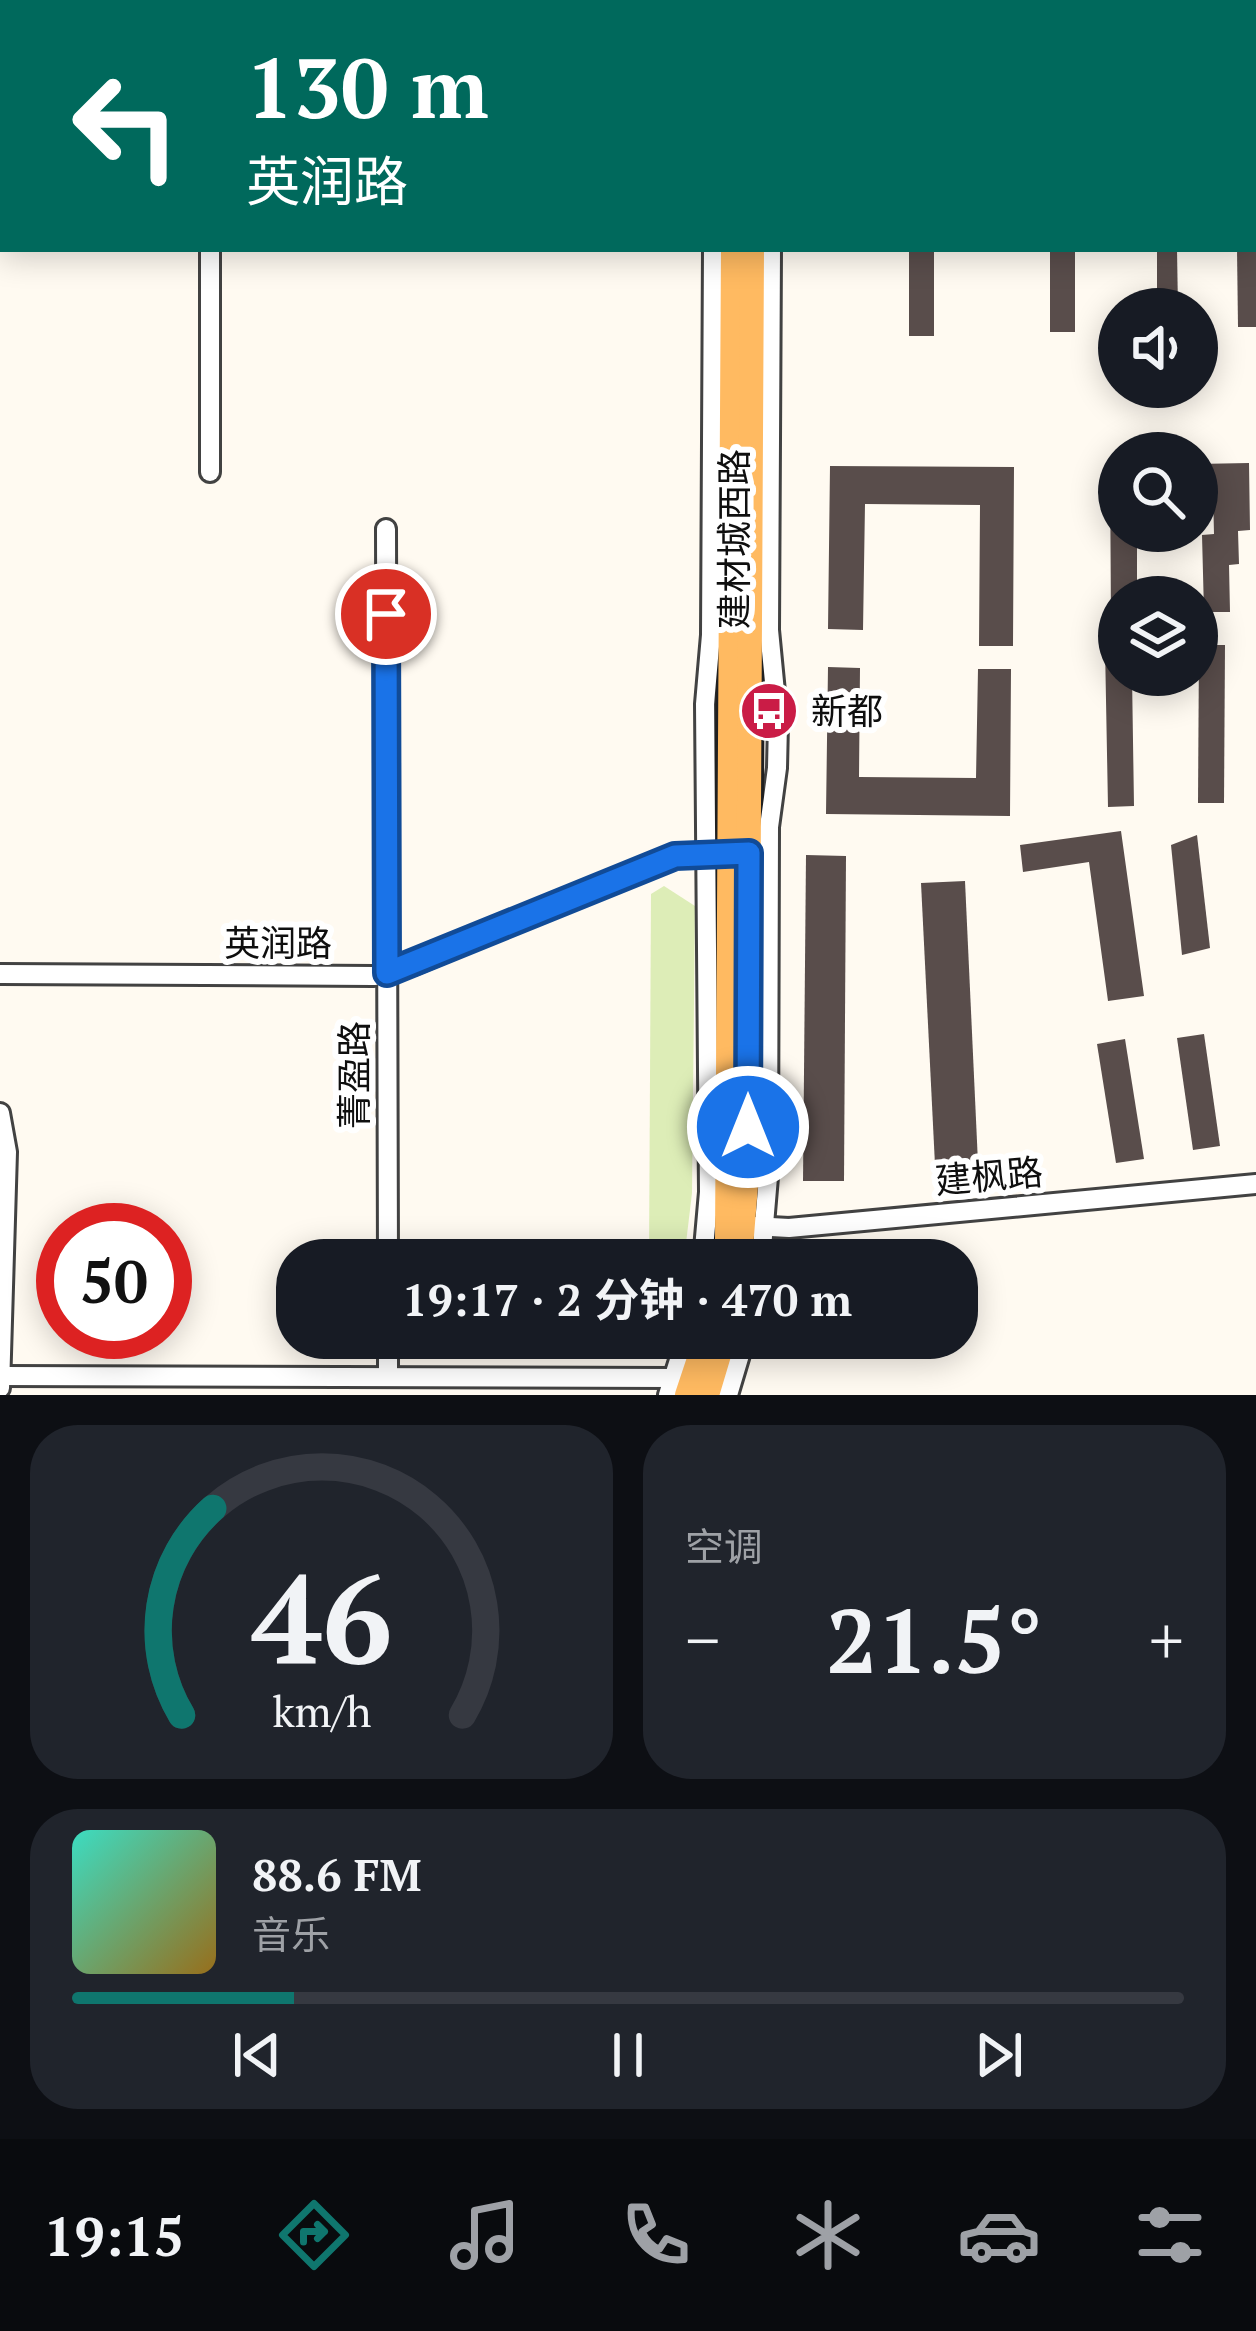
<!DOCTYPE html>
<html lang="zh">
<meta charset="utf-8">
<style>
:root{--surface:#171b24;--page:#20242c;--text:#f1f3f6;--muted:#9ea1a6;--line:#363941;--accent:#0f766e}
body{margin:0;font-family:"PT Serif","Noto Sans SC",serif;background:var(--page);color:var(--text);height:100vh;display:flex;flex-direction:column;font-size:45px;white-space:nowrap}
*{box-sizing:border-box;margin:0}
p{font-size:39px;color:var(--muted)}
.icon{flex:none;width:66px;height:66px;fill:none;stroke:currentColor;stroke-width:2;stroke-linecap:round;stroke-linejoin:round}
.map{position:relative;height:1395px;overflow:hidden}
.drawer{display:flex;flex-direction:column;gap:30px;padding:30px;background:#0d0f14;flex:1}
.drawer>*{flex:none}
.hud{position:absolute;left:0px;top:0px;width:1257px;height:252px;box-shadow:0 6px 30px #0003;background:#00695c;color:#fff;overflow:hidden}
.controls{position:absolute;left:1098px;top:288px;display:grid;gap:24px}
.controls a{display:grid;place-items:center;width:120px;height:120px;border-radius:50%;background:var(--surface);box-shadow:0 6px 30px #0003;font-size:60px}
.speed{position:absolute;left:36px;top:1203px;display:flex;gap:24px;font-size:60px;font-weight:700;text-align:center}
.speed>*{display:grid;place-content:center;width:156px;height:156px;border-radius:50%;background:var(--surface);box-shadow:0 6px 30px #0003;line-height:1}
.speed .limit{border:18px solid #d22;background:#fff;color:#111}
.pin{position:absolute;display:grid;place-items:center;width:102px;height:102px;color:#fff;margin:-51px;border:6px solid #fff;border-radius:50%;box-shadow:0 3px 12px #0007}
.me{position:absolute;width:132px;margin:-66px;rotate:0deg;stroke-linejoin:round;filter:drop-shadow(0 0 9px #0008)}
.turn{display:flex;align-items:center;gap:42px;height:252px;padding:0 48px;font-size:54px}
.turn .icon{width:156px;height:156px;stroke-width:2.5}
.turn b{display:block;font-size:84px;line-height:102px}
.big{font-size:90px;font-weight:700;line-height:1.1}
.drawer .widget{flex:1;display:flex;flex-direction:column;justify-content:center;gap:18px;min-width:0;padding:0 42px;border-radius:48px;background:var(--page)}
.drawer .dial{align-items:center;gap:0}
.dial svg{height:312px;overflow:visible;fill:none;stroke:var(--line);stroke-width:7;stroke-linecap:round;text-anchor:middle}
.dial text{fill:var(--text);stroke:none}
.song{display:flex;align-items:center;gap:36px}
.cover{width:144px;height:144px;border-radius:18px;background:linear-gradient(135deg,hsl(170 70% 55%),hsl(40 70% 35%))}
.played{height:12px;border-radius:6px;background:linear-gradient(90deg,var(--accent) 20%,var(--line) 20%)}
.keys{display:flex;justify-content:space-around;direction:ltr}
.heat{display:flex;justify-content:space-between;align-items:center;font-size:66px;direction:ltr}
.drawer .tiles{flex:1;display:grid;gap:30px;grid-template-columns:1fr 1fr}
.widget:last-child{grid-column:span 2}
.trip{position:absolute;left:276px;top:1239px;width:702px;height:120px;border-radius:48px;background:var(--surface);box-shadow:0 6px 30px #0003;font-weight:700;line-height:120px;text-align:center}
.menu{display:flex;height:192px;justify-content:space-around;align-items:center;background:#090b0e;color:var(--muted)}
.menu .icon{width:84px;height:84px}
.menu .on{color:var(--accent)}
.menu b{font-size:54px;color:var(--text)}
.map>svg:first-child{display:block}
</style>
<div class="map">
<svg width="1256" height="1395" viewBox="0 0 1256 1395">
<rect width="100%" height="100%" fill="#fffaf1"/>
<path fill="#ddedb7" d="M664,886L695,906L692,1193L684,1260H649L651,894Z"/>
<g fill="#594d4b">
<rect x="909" y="249" width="25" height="87"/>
<rect x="1050" y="249" width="25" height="83"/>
<path d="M1157,249H1177L1178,309H1157Z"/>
<path d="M1237,249H1256V327H1238Z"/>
<path d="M1110,463H1119V531H1137V597H1119V620H1111Z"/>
<path d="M1249,463L1250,530L1238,531L1239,564L1229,565L1230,612H1204L1202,535L1214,534L1213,491H1197V464Z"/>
<path d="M830,466L1014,467L1013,646H979L980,505L865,504L863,630L828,629Z"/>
<path d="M1199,645H1225L1224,803H1198Z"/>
<path d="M1105,646H1119V675H1132L1134,806L1108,807Z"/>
<path d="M828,667L860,668L859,777L976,778L978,669H1011L1010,816L826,814Z"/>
<path d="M1121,831L1144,996L1108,1001L1089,862L1023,872L1020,845Z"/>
<path d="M1197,835L1210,948L1182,955L1171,845Z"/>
<path d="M806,855L846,856L844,1181H803Z"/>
<path d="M965,881L978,1163L935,1165L921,883Z"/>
<path d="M1204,1034L1220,1146L1193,1150L1177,1038Z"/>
<path d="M1125,1039L1144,1159L1116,1163L1097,1044Z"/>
</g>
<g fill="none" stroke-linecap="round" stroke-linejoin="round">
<g stroke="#424242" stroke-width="24">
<g id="minor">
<path d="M209,0V3"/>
<path d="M714,3V0"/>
<path d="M772,3V0"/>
<path d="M0,87H3"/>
<path d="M210,249V472"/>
<path d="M386,529L388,1260"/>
<path d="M0,974L374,976L414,965L667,859L716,853"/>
<path d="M0,1113L7,1152L0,1388"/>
<path d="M753,1226L789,1228L1256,1184"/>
<path d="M703,1260L709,1192L705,704L711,635L713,249"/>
<path d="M761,1260L768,1177L769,827L777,768L778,723L769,630L771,249"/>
<path d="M388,1338V1376"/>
<path d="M0,1376L674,1378"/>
<path d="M668,1395L686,1338"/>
<path d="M728,1395L745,1338"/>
</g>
</g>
<g stroke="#202020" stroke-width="30">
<g id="major">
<path d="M733,3V0"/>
<path d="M753,3V0"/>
<path d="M727,1240L733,249"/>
<path d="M740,1260L747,1173L752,249"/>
<path d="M687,1395L706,1338"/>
<path d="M707,1395L724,1338"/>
</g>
</g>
<use href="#minor" stroke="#fff" stroke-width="18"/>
<use href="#major" stroke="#ffba61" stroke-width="24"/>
</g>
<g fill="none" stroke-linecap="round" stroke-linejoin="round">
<g stroke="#114b97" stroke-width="30">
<path id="route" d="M386,614L387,973L675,856L749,853L748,1127"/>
</g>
<use href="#route" stroke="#1a73e8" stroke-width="21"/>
</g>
<defs>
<g id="bus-disc" transform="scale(3)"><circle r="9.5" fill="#ca1c46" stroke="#fff"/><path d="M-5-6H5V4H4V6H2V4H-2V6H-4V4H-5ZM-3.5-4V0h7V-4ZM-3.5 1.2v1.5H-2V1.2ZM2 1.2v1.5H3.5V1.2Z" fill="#fff"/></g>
</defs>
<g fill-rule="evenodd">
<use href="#bus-disc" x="769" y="711"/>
</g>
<g text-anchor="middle" stroke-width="12" stroke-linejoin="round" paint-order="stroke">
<g font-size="36" fill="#0f0f0f" stroke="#fff">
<text transform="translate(734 539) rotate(-90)" y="13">建材城西路</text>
<text x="278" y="956">英润路</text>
<text transform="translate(354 1075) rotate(-90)" y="13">菁盈路</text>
<text transform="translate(989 1176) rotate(-5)" y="13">建枫路</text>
</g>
<g font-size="36" fill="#0f0f0f" stroke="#fff" text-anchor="start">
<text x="811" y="724">新都</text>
</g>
</g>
</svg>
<div class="controls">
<a><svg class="icon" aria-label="sound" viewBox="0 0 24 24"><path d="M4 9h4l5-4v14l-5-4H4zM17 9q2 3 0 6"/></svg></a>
<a><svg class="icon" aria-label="search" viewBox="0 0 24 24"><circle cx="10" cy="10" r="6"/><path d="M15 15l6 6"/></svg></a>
<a><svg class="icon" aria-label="layers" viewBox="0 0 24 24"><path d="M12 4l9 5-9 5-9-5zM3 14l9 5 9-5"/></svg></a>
</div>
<div class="speed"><div class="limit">50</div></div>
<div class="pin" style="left:386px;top:614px;background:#d93025"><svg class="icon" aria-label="arrive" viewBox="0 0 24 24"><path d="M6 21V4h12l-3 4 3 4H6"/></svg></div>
<svg class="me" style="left:748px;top:1127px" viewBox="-20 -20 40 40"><circle r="17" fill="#1a73e8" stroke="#fff" stroke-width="3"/><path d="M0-11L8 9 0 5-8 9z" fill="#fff"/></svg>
<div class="trip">19:17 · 2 分钟 · 470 m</div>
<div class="hud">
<div class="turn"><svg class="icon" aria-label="left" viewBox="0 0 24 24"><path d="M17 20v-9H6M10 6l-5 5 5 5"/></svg><div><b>130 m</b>英润路</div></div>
</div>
</div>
<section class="drawer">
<div class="tiles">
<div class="widget dial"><svg viewBox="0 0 100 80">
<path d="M14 69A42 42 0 1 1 86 69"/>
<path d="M14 69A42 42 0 0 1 22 16" stroke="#0f766e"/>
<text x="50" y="56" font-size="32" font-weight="700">46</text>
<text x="50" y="72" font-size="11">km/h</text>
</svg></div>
<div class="widget"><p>空调</p>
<div class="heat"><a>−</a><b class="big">21.5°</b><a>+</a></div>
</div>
<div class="widget">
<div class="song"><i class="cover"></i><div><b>88.6 FM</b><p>音乐</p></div></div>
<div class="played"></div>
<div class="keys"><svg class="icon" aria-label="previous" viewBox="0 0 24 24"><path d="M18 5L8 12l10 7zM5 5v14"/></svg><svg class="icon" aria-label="pause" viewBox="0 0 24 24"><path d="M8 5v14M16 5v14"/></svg><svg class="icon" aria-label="next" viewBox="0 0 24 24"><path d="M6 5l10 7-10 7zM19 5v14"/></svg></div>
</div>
</div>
</section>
<nav class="menu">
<b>19:15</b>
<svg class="icon on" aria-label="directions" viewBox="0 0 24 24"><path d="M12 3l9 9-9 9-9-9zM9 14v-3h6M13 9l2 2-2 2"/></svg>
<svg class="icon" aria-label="music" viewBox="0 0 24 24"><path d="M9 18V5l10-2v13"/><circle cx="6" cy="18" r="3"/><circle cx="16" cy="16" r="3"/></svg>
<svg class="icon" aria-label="phone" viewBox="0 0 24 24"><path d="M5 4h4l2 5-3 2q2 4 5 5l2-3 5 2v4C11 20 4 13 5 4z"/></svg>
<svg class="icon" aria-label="climate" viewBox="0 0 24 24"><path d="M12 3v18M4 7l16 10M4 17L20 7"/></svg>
<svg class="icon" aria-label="car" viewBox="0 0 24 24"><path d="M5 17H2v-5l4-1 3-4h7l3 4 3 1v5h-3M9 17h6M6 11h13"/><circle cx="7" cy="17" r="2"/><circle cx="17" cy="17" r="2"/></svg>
<svg class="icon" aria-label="filters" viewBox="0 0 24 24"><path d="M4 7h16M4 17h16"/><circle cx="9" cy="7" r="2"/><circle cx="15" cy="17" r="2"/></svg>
</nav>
